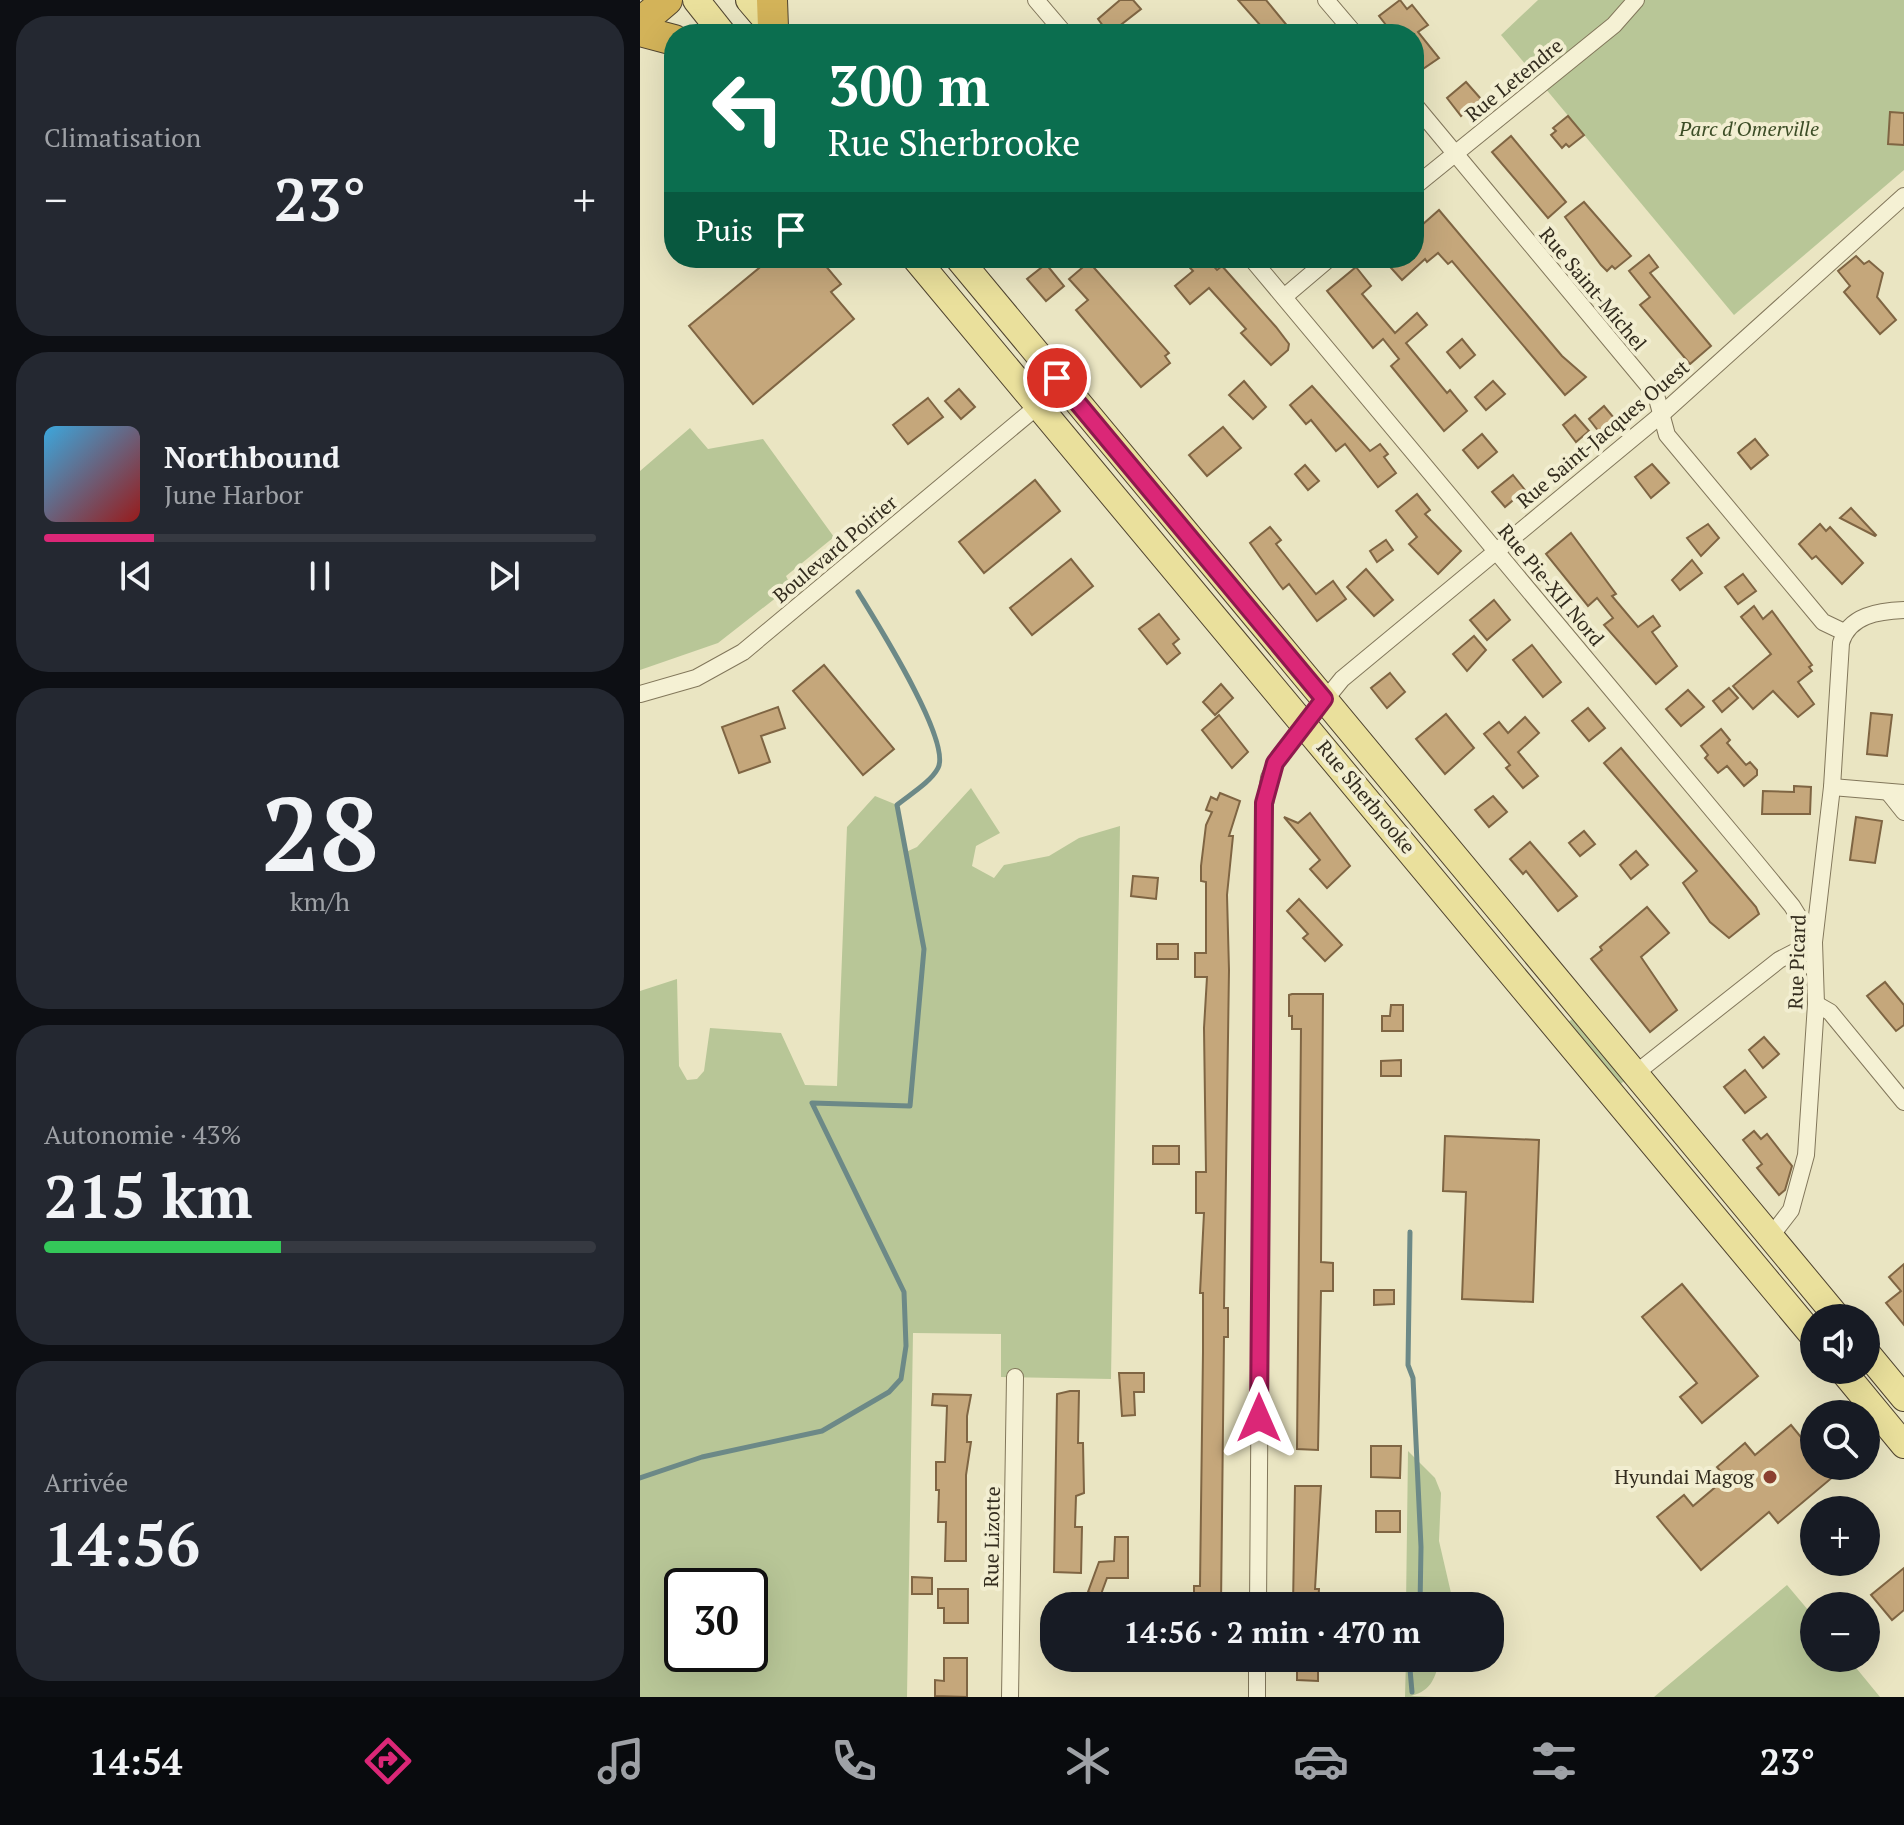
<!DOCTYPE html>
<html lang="fr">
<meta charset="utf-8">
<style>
:root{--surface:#171b24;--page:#242831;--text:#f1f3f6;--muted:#9ea1a6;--line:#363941;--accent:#db2777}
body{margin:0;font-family:"PT Serif",serif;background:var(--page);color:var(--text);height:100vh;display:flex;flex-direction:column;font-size:30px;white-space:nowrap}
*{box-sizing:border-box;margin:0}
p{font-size:26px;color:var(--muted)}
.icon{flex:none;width:44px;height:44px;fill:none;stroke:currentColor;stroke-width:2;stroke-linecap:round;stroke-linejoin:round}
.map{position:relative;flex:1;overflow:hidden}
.side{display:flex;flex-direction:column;gap:16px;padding:16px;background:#0d0f14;width:640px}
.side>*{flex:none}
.guide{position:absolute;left:24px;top:24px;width:760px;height:244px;border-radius:32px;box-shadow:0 8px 32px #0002;background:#0b6e4f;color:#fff;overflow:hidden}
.buttons{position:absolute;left:1160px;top:1304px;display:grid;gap:16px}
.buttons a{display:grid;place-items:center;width:80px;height:80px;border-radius:50%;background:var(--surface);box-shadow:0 8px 32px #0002;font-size:40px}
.speed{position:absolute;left:24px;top:1568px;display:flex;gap:16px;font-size:40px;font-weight:700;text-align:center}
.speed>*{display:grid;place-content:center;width:104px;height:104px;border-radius:50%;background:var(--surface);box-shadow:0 8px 32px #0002;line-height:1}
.speed .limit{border:4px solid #111;border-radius:12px;background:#fff;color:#111}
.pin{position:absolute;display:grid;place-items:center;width:68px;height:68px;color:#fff;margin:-34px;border:4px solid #fff;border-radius:50%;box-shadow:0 2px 8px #0007}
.me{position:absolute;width:88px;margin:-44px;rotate:0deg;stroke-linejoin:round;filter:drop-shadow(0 0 6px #0008)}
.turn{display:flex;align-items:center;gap:28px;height:168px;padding:0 32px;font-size:36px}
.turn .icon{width:104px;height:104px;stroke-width:2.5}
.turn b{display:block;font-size:56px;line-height:68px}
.then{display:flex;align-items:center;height:76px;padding:0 32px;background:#0003;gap:16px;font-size:30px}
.big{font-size:60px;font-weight:700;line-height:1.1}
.side .widget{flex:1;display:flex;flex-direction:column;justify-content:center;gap:12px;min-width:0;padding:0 28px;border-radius:32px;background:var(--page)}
.side .dial{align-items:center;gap:0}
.dial b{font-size:104px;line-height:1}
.song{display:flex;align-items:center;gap:24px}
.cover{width:96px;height:96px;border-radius:12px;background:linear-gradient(135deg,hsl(200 70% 55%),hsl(0 70% 35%))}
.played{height:8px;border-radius:4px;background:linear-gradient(90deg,var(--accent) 20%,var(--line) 20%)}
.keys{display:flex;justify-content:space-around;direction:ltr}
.heat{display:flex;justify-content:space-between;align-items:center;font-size:44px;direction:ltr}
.charge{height:12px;border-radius:6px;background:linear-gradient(90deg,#34c759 43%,var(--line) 0)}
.trip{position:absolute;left:400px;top:1592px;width:464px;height:80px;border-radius:32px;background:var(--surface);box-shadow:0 8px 32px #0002;font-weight:700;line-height:80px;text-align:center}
.tabs{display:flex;height:128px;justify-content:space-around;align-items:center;background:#090b0e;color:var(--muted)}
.tabs .icon{width:56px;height:56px}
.tabs .on{color:var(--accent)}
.tabs b{font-size:36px;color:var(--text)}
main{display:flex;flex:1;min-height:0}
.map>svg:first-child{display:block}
</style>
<main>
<section class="side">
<div class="widget"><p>Climatisation</p>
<div class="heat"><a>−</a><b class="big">23°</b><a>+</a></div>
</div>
<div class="widget">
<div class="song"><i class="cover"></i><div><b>Northbound</b><p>June Harbor</p></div></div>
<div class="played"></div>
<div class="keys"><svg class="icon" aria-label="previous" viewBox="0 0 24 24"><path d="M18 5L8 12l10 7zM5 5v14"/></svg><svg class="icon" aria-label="pause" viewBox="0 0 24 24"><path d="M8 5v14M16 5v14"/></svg><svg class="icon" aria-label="next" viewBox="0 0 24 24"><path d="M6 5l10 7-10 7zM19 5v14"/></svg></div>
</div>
<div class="widget dial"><b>28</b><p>km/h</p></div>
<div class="widget"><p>Autonomie · 43%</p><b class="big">215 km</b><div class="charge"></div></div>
<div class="widget"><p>Arrivée</p><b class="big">14:56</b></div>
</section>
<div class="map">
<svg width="1264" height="1697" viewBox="0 0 1264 1697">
<rect width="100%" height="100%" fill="#eae5c2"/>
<g fill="#b8c697" fill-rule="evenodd">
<path d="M898,0H1264V170L1094,315L861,35Z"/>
<path d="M50,428L68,449L123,439L194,537L146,576L151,586L78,643L0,670V471Z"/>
<path d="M331,788L360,833L336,846L332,866L354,878L364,865L409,856L439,838L480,826L471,1379L361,1377V1334L273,1333L267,1697H0V991L37,979L39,1066L47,1080L57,1079L64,1071L70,1028L141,1033L165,1085L197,1086L207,827L235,796L257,805L266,852L277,847ZM42,1586H110V1654H42Z"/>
<path d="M935,1017L987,1079L979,1085L927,1023Z"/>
<path d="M768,1451L795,1478L801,1493L799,1541L814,1606H766Z"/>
<path d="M1147,1585L1174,1617V1658H1208L1240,1697H1014Z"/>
<path d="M766,1658H801C794,1678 793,1690 771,1696L794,1697H765Z"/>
</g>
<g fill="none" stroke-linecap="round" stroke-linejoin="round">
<g stroke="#6c8987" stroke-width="5">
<path d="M770,1232L768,1365L773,1378L781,1547L780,1606"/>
<path d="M0,1478L62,1457L182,1431L249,1392L261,1379L266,1346L264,1292L172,1103L270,1106L284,949L257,805C269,795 291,782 298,768C312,741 235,620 218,592"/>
<path d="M769,1658L772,1692"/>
</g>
</g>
<g fill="#c5a77b" stroke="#7f6543" stroke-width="2">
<path d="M480,0H493L501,9L469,34L458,19Z"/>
<path d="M598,0H626L654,34H628Z"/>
<path d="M760,0L767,9L772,5L788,25L778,32L799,58L774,75V34H734L746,25L739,16Z"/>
<path d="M826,82L841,99L821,116L807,98Z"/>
<path d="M1250,112L1264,113V145L1248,144Z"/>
<path d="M928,116L944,135L929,147L926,144L922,148L911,135L916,131L913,128Z"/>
<path d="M871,136L926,202L908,218L852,152Z"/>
<path d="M944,202L991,256L975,269L972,266L967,271L961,265L925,217Z"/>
<path d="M799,210L922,356L946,377L925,395L812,261L808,264L798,253L787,262L785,259L762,280L742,258H774V232Z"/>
<path d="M1009,255L1018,267L1010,273L1071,346L1050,364L1000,305L1010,297L989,271Z"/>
<path d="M1216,256L1224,264L1229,261L1243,273L1237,297L1256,320L1240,334L1204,292L1210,286L1198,271Z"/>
<path d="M111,258H179L201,284L191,292L214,319L113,404L49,326L119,268Z"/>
<path d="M541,258H566L577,270L582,266L636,327L649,344L648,350L631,365L601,333L606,329L569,288L550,304L535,286L553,271Z"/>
<path d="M449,262L529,353L525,356L530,363L501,387L436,310L448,300L429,279Z"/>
<path d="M406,264L424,286L406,301L387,279Z"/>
<path d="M716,267L731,286L722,294L755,333L777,313L787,325L766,343L807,393L810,390L827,411L804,431L751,366L759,359L743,339L733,348L687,291Z"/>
<path d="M822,339L835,355L820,368L807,352Z"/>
<path d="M604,381L626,407L613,419L589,395Z"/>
<path d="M853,381L865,394L846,410L835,397Z"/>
<path d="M672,386L730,451L740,444L748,454L744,457L756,473L738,487L705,444L696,451L671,420L666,424L650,405Z"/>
<path d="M319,389L335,407L321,419L305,401Z"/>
<path d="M288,398L303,417L268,444L253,425Z"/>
<path d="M964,406L979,424L963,437L949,419Z"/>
<path d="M935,415L949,431L936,442L923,425Z"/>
<path d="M583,427L601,448L567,476L549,455Z"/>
<path d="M842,434L857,452L838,468L823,450Z"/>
<path d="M1115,439L1128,455L1111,469L1098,453Z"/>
<path d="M1012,464L1029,483L1011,498L995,477Z"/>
<path d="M665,465L679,481L668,490L655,474Z"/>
<path d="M873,475L885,490L865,507L852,492Z"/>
<path d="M395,480L420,511L344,573L319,542Z"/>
<path d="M777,494L790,510L785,514L821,551L798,574L769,544L777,537L756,511Z"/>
<path d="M1211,508L1236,535L1235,536L1200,518Z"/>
<path d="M1068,524L1079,538L1061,556L1047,538Z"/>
<path d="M1180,524L1186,531L1190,527L1223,563L1202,584L1176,556L1172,559L1159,544Z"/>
<path d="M630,527L641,540L636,544L676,594L693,581L706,599L677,621L649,584L643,589L639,584L610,543Z"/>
<path d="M931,533L976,594L972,596L998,627L1013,616L1020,626L1012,632L1037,666L1016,684L964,625L973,618L957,598L948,606L906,554Z"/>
<path d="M746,540L753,550L737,562L730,551Z"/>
<path d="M431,559L453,586L392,635L370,608Z"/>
<path d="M1052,560L1062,573L1040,590L1032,580Z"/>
<path d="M726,569L753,600L734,616L707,587Z"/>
<path d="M1103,574L1116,591L1098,604L1085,587Z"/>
<path d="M854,600L870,620L847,640L830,620Z"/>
<path d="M1114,606L1123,619L1132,611L1172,665L1169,667L1172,671L1158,682L1174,704L1158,717L1133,691L1113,709L1093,686L1131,654L1101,617Z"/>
<path d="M519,614L539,639L533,644L540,653L527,664L499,629Z"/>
<path d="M834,636L846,650L827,671L813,654Z"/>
<path d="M892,645L921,682L903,697L873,660Z"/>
<path d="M184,665L254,749L223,775L153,691Z"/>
<path d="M750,673L765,692L747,708L731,688Z"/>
<path d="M581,684L593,698L575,715L563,702Z"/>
<path d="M1089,688L1098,698L1082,712L1073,701Z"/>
<path d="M1048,690L1064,707L1041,726L1026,709Z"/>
<path d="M138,707L145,728L121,736L130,762L99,773L82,727Z"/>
<path d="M948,708L965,728L949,741L932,721Z"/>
<path d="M1231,713L1252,715L1247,756L1227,754Z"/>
<path d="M806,714L834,748L805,774L776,739Z"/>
<path d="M579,715L608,752L592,768L562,730Z"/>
<path d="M885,717L899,733L878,752L898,776L883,788L866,768L870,765L844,734L859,722L868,733Z"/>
<path d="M1081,729L1090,740L1087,743L1106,765L1110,762L1117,770V775L1104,786L1087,766L1078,773L1065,758L1068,755L1061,746Z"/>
<path d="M981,748L1116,907L1119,914L1089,938L1070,922L1043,883L1057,871L964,763Z"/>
<path d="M1154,786L1171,787L1170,814H1122L1123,791L1154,792Z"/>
<path d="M580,793L600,801L589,836H593L587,895L589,970L584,1308H588V1337H584L581,1606H554V1586H560L563,1352V1293H560L564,1213H556V1172H566L564,1028L567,977H555V953H566V882L561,881V866L566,825L572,812L566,810L571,797L577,800Z"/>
<path d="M853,796L867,812L849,827L835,810Z"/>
<path d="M670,813L710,866L687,888L670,869L680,860L644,817L658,823Z"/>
<path d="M1216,817L1242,821L1235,863L1210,860Z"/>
<path d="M944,831L955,844L940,856L929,843Z"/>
<path d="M890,842L937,896L918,911L886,871L883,874L870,859Z"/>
<path d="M996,851L1008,865L991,879L980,865Z"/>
<path d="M493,876L518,878L516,899L491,896Z"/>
<path d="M659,899L702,945L685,961L663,938L668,934L647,911Z"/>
<path d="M1007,907L1029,933L1001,957L1037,1010L1010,1032L951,959L962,950L960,947Z"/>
<rect x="517" y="944" width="21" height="15"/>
<path d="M1245,982L1264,1005V1025L1256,1031L1227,996Z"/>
<path d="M652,994H683L681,1262L693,1263V1291H681L678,1450L657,1449L661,1029H652V1016H649V995Z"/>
<path d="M751,1005H763V1031H742V1016H750Z"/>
<path d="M1124,1037L1139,1054L1123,1068L1109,1050Z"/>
<path d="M761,1060V1076H741V1061Z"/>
<path d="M1105,1070L1126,1097L1105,1113L1084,1087Z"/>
<path d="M1114,1131L1121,1139L1127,1134L1152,1166L1145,1190L1139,1195L1117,1168L1122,1164L1103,1140Z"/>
<path d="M805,1136L899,1140L893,1302L822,1299L826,1192L803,1191Z"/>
<rect x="513" y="1146" width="26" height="18"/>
<path d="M1264,1264V1325L1246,1303L1261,1291L1249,1277Z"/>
<path d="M1042,1284L1118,1376L1062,1423L1040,1397L1057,1383L1002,1317Z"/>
<path d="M734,1290H754V1304L734,1305Z"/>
<path d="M479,1373H504V1392H494L495,1415L482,1416Z"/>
<path d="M430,1391H439L438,1443H443L444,1493L436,1496L435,1527H442L441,1573L414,1572L417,1394Z"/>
<path d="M293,1394L331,1395L327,1416V1442H331L326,1475V1561H305L306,1522H298L299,1490H296V1462H305L307,1406L292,1405Z"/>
<path d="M1151,1425L1174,1453V1466H1185L1194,1476L1138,1523L1129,1512L1061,1570L1017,1517L1044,1495L1053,1506L1086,1478L1077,1467L1105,1443L1115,1455Z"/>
<path d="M731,1446H761L760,1478L731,1477Z"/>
<path d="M655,1486H681L675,1589H679L678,1606H653Z"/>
<rect x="736" y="1511" width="24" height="21"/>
<path d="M475,1537H488V1578H467L460,1597L448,1592L459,1562L474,1561Z"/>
<path d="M1264,1568V1610L1252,1620L1231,1595Z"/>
<path d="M272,1577L292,1578V1594H272Z"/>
<path d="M298,1589H328V1623H304V1608H298Z"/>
<path d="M304,1658H327V1697L295,1696V1680L304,1681Z"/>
<path d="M657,1658H678V1681L657,1680Z"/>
</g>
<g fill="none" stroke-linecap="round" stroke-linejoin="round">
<g stroke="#82775b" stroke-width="18">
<g id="street">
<path d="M396,0L425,34"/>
<path d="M686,0L715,34"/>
<path d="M774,104L1016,395L1027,435L1183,622L1204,632"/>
<path d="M774,187L974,25L996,0"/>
<path d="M611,258L1110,855L1152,906L1174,942"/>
<path d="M644,297L690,258"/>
<path d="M0,694L56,678L103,652L399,405"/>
<path d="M1192,787L1264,793"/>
<path d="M1248,792L1264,812"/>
<path d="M1176,1004L1190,1012L1264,1102"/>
<path d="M996,1073L1139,960L1174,942"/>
<path d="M1131,1236L1151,1210L1166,1155L1176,1004L1174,942L1192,787L1201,643C1209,615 1239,611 1264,610"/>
<path d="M618,1606L624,811L629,778L638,758L702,679L1022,414L1264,196"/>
<path d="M370,1697L375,1377"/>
<path d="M617,1697V1658"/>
</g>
</g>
<g stroke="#50442f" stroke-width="28">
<g id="primary">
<path d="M56,0L83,34"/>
<path d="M109,0L138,34"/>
<path d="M275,258L1174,1337"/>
<path d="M318,258L1198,1318"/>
<path d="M1226,1352L1264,1398"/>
<path d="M1202,1370L1264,1445"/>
</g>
</g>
<g stroke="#50442f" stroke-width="32">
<g id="highway">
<path d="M132,0L133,27"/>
<path d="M0,23L27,0"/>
<path d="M0,31L34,40"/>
</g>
</g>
<use href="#street" stroke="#f5f1d4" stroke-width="16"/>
<use href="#primary" stroke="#eae09c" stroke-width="26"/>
<use href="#highway" stroke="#d3b359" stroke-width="30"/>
</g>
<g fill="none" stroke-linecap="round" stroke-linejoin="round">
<g stroke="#8e194d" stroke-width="20">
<path id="route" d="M417,378L684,699L635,763L624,803L619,1418"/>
</g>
<use href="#route" stroke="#db2777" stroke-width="14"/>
</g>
<circle fill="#8b4030" stroke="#f2eed1" stroke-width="3" cx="1130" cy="1477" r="8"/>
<g text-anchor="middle" stroke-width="8" stroke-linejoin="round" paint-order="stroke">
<g font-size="20" fill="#332c1e" stroke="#f2eed1">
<text transform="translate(874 80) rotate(-39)" y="7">Rue Letendre</text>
<text transform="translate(953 289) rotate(50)" y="7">Rue Saint-Michel</text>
<text transform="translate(963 434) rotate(-40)" y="7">Rue Saint-Jacques Ouest</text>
<text transform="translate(195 549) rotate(-40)" y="7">Boulevard Poirier</text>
<text transform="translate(911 585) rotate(50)" y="7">Rue Pie-XII Nord</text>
<text transform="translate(726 797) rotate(50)" y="7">Rue Sherbrooke</text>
<text transform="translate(1157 962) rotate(-88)" y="7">Rue Picard</text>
<text transform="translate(352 1537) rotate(-89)" y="7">Rue Lizotte</text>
</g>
<g font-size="20" font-style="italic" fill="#3c4d26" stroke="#f2eed1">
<text x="1109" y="136">Parc d'Omerville</text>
</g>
<g font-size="20" fill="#332c1e" stroke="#f2eed1" text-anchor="end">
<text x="1114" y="1484">Hyundai Magog</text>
</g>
</g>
</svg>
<div class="buttons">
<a><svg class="icon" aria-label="sound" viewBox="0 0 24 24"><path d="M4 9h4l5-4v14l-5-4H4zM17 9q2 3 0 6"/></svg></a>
<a><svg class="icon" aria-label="search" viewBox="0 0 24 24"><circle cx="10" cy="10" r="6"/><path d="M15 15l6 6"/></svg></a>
<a>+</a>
<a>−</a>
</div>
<div class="speed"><div class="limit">30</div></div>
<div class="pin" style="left:417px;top:378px;background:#d93025"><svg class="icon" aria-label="arrive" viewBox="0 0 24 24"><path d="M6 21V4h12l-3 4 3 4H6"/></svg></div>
<svg class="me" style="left:619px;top:1418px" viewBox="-20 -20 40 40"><path d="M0-17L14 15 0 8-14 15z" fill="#db2777" stroke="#fff" stroke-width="4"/></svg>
<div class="trip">14:56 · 2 min · 470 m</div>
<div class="guide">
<div class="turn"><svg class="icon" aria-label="left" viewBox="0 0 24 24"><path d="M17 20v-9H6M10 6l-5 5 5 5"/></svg><div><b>300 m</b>Rue Sherbrooke</div></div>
<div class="then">Puis<svg class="icon" aria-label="arrive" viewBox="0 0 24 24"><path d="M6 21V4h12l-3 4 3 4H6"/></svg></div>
</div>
</div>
</main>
<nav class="tabs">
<b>14:54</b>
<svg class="icon on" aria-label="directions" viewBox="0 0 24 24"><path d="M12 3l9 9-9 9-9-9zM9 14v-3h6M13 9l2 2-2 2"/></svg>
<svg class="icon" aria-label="music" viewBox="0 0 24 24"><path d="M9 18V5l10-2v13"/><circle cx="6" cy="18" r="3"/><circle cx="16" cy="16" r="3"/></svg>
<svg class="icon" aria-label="phone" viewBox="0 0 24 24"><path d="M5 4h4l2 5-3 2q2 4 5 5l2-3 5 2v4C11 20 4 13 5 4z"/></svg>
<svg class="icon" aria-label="climate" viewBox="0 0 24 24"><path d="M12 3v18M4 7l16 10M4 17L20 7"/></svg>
<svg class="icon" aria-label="car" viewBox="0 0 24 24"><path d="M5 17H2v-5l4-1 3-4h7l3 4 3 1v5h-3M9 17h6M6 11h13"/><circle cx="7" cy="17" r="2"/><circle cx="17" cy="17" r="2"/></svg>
<svg class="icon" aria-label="filters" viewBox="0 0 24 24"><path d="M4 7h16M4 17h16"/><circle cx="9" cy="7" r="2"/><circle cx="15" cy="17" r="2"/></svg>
<b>23°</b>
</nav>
